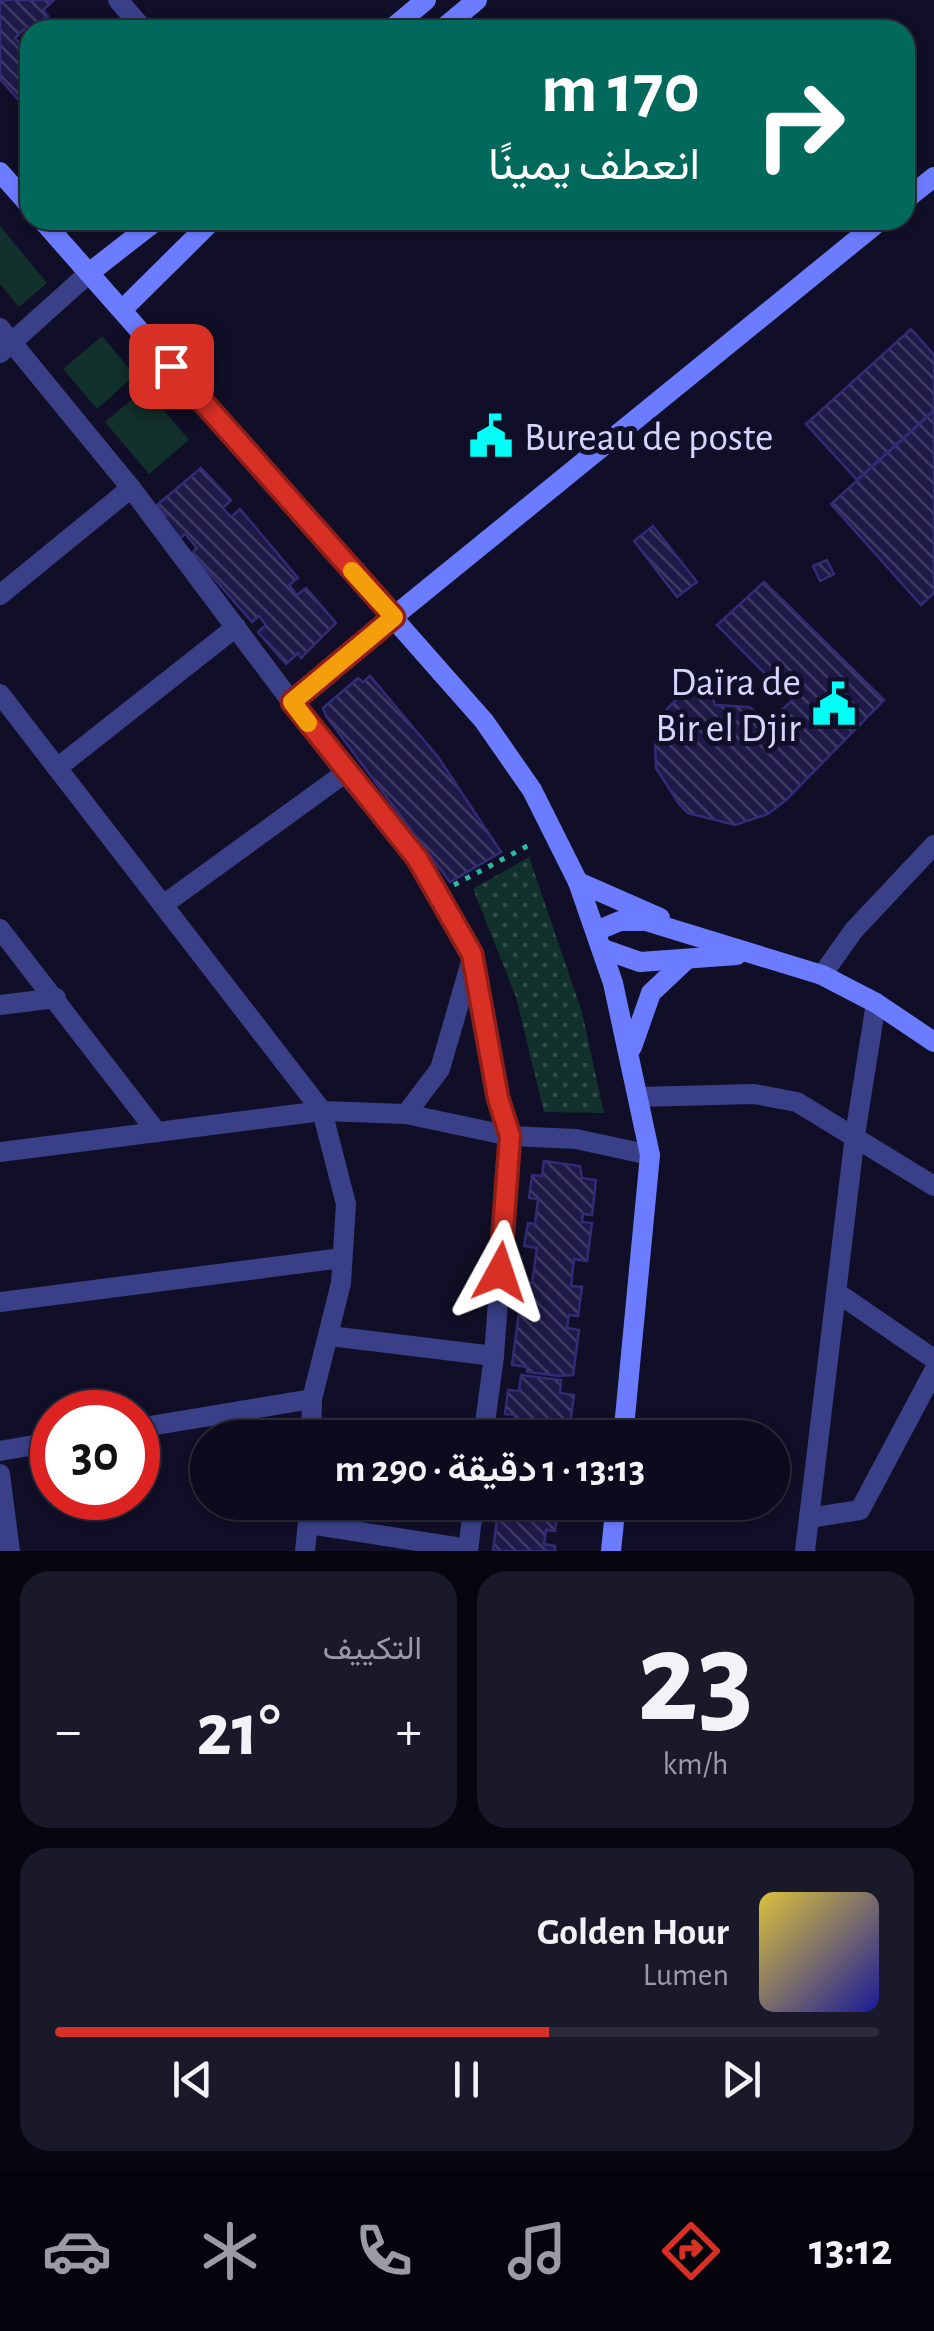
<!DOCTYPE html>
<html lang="ar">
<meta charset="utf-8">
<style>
:root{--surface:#0c0b1d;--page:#1a192a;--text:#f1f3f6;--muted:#9a9ba4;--line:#2c2b3b;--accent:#d93025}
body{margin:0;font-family:"Alegreya Sans",Vazirmatn,sans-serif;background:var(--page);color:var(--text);direction:rtl;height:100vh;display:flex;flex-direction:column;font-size:38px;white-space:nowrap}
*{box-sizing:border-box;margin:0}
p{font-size:32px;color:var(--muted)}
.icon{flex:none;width:55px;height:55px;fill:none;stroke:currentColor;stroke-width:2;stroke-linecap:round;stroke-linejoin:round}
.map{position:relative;height:1551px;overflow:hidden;direction:ltr}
.drawer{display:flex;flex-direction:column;gap:20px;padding:20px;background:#070610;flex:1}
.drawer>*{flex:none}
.banner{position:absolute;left:20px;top:20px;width:895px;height:210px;border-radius:30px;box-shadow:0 2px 8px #0004,0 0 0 2px var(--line);direction:rtl;background:#00695c;color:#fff;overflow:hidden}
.speed{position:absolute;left:30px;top:1390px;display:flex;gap:20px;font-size:50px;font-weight:700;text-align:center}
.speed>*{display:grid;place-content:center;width:130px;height:130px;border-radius:50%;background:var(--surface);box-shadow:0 2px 8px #0004,0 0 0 2px var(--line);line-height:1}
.speed .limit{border:15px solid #d22;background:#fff;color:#111}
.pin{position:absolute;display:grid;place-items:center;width:85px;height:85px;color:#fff;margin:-42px;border-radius:20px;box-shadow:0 5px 15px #0006}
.me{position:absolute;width:110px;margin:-55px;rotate:5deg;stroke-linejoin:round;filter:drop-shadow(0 0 8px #0008)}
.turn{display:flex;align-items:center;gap:35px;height:210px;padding:0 50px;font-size:45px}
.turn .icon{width:130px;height:130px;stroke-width:2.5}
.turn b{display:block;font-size:70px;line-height:85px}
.big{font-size:75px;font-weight:600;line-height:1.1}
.drawer .widget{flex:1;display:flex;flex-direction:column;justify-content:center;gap:15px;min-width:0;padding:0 35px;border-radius:30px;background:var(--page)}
.drawer .dial{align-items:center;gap:0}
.dial b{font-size:130px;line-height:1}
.song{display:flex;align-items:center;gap:30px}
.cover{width:120px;height:120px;border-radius:15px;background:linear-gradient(135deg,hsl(50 70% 55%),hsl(240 70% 35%))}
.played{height:10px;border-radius:5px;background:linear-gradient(90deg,var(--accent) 60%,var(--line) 60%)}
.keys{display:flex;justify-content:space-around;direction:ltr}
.heat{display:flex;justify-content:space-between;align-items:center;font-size:55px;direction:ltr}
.drawer .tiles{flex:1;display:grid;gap:20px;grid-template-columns:1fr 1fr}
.widget:last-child{grid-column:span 2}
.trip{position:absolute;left:190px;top:1420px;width:600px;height:100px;border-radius:50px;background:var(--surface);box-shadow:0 2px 8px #0004,0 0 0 2px var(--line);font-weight:600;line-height:100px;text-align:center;direction:rtl}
.menu{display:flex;height:160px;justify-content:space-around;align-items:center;background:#05040c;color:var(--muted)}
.menu .icon{width:70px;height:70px}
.menu .active{color:var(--accent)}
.menu b{font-size:45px;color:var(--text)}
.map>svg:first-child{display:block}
</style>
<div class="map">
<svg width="934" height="1551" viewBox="0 0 934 1551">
<defs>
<pattern id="garden-dots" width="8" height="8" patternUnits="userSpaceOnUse" patternTransform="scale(2.5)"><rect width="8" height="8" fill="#12312c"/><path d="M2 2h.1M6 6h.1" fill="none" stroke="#344e4c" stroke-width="1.8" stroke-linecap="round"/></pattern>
<pattern id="building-back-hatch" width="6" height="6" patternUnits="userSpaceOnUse" patternTransform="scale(2.5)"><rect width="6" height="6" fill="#1e1a48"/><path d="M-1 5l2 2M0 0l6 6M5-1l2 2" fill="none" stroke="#3e3b63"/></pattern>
</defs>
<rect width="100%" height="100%" fill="#100f27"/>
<g fill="#12312c">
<path d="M0,226L47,283L19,307L0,284Z"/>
<path d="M102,336L135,375L97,409L63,369Z"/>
<path d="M145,388L189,440L149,474L105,422Z"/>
</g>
<path fill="url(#garden-dots)" d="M529,857L582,1012L604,1113L544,1112L516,997L473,889Z"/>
<g fill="url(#building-back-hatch)" stroke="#312c75" stroke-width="2.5">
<path d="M0,0H54L43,10L48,16L28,33L24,29L15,38L30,55V113L0,79Z"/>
<path d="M73,20L82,30H57L61,26L64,30Z"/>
<path d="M911,329L934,355V410L857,480L806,424Z"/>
<path d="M934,411V593L921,605L831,504Z"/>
<path d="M201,468L231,500L223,508L231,517L240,509L298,578L289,585L297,595L306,588L336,623L301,658L298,653L286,664L258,632L266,625L259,616L252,622L192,553L197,548L185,534L179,539L162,519L166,516L157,505Z"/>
<path d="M653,526L697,582L677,597L634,541Z"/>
<path d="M827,560L834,574L820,581L813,566Z"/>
<path d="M764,582L884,700L786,800L768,814L735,825L688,813L679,804L656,768L655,741L664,712L693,683L707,680L715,705L749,707L769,721L792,701L717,625Z"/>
<path d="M370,676L438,757L501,852L450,882L326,716L323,708L358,678L363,682Z"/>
<path d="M544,1161L580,1166L582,1178L596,1180L592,1215L583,1214L582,1222L592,1223L587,1261L574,1259L571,1286L582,1287L578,1316L569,1315L567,1328L579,1330L573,1375L559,1376L527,1372V1367L512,1365L523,1282L532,1283L537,1248L524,1246L528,1223L535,1224L538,1199L529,1198L532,1175L542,1176Z"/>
<path d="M521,1375L561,1380L560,1393L574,1395L569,1432L561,1431L560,1437L564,1438H512L515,1415L505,1414L508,1390L519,1391Z"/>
<path d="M499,1502L559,1503L555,1531L546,1530L544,1544L555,1546V1551H493Z"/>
</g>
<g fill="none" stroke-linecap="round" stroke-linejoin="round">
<path stroke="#2cbba0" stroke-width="5" stroke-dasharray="5 8" stroke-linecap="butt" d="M454,885L533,843"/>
<g stroke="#394087" stroke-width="20">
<path d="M118,0L144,30"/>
<path d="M0,328L131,488L345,773L417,858L473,954L498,1098L510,1136L494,1356L483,1438"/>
<path d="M0,353L89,273"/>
<path d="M0,595L131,488"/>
<path d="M0,694L322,1111L346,1204L341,1283L312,1399L311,1438"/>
<path d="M292,702L393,617"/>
<path d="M57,768L236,627"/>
<path d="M163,905L345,773"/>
<path d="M0,929L156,1131"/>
<path d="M822,975L854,930L934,845"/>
<path d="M0,1005L56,998"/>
<path d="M638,1097L754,1094L797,1102L934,1186"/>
<path d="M406,1114L440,1069L471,962"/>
<path d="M0,1152L322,1111L406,1114L510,1136L576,1139L650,1155"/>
<path d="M839,1294L934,1359"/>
<path d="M0,1302L342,1258"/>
<path d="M330,1336L494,1356"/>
<path d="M138,1428L312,1399"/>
<path d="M0,1451L52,1442"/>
<path d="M0,1474L10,1551"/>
<path d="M809,1518L860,1510L934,1371"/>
<path d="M309,1524L468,1549"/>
<path d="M305,1551L310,1502"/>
<path d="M468,1551L474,1502"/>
<path d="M805,1551L855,1135L876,1003"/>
</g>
<g stroke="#6c7cff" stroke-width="20">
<path d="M390,30L426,0"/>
<path d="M441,30L477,0"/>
<path d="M0,172L30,206"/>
<path d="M905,200L934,177"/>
<path d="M42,220L484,721L532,790L578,882L613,983L650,1155L623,1438"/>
<path d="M89,273L157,220"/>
<path d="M122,310L213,220"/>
<path d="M393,617L881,220"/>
<path d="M578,882L660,918"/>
<path d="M596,931L620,921H646L822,975L876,1003L934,1042"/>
<path d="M603,949L640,962L737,955"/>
<path d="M632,1047L651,993L686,960"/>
<path d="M611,1551L616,1502"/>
</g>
</g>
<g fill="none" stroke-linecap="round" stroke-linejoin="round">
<g stroke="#8d1f18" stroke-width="25">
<path id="route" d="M171,366L394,617L292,702L417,858L472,954L498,1098L510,1136L500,1272"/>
</g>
<use href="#route" stroke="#d93025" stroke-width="18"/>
<path stroke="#f59e0b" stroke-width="18" d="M308,723L292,702L394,617L352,571"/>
</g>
<defs>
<g id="civic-bare" transform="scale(3.45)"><path d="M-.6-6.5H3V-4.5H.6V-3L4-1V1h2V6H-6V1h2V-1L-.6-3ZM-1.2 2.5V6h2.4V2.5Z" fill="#01fff7" stroke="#100f27" stroke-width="2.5" paint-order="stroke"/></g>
</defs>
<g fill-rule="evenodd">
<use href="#civic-bare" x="491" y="436"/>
<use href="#civic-bare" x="834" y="704"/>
</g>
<g text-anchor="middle" stroke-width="10" stroke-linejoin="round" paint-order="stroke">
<g font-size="40" fill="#d5d6ff" stroke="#100f27" text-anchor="start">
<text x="524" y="450">Bureau de poste</text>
<text x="801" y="695" text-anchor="end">Daïra de<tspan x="801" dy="46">Bir el Djir</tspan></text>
</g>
</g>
</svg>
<div class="speed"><div class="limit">30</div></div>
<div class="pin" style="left:171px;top:366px;background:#d93025"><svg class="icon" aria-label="arrive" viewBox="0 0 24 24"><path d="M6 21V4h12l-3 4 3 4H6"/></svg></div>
<svg class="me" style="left:500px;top:1272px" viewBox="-20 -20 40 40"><path d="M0-17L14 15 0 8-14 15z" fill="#d93025" stroke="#fff" stroke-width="4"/></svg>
<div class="trip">13:13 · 1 دقيقة · 290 m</div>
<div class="banner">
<div class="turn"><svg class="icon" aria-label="right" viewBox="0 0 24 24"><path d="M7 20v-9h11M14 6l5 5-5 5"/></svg><div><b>170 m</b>انعطف يمينًا</div></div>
</div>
</div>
<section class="drawer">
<div class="tiles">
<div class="widget dial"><b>23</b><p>km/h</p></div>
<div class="widget"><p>التكييف</p>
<div class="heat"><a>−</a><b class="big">21°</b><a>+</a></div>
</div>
<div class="widget">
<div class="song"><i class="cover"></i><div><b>Golden Hour</b><p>Lumen</p></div></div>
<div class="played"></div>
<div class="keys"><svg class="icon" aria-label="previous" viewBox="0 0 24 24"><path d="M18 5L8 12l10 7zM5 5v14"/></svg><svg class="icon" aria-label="pause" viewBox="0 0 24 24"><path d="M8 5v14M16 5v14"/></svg><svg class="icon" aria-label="next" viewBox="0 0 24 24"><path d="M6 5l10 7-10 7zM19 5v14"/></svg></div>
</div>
</div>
</section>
<nav class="menu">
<b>13:12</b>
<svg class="icon active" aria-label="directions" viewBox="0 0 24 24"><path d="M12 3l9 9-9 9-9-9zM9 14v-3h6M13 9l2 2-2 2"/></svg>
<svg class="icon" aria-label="music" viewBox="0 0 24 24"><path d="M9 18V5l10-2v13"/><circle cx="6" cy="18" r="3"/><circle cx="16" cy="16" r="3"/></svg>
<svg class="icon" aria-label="phone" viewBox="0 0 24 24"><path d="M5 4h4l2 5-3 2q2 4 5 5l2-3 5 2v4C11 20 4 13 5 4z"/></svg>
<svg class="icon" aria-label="climate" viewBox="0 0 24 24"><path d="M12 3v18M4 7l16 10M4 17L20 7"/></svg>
<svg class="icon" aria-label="car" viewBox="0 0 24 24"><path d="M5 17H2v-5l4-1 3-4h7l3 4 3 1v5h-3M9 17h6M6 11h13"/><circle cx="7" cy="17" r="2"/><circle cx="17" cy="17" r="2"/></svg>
</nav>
